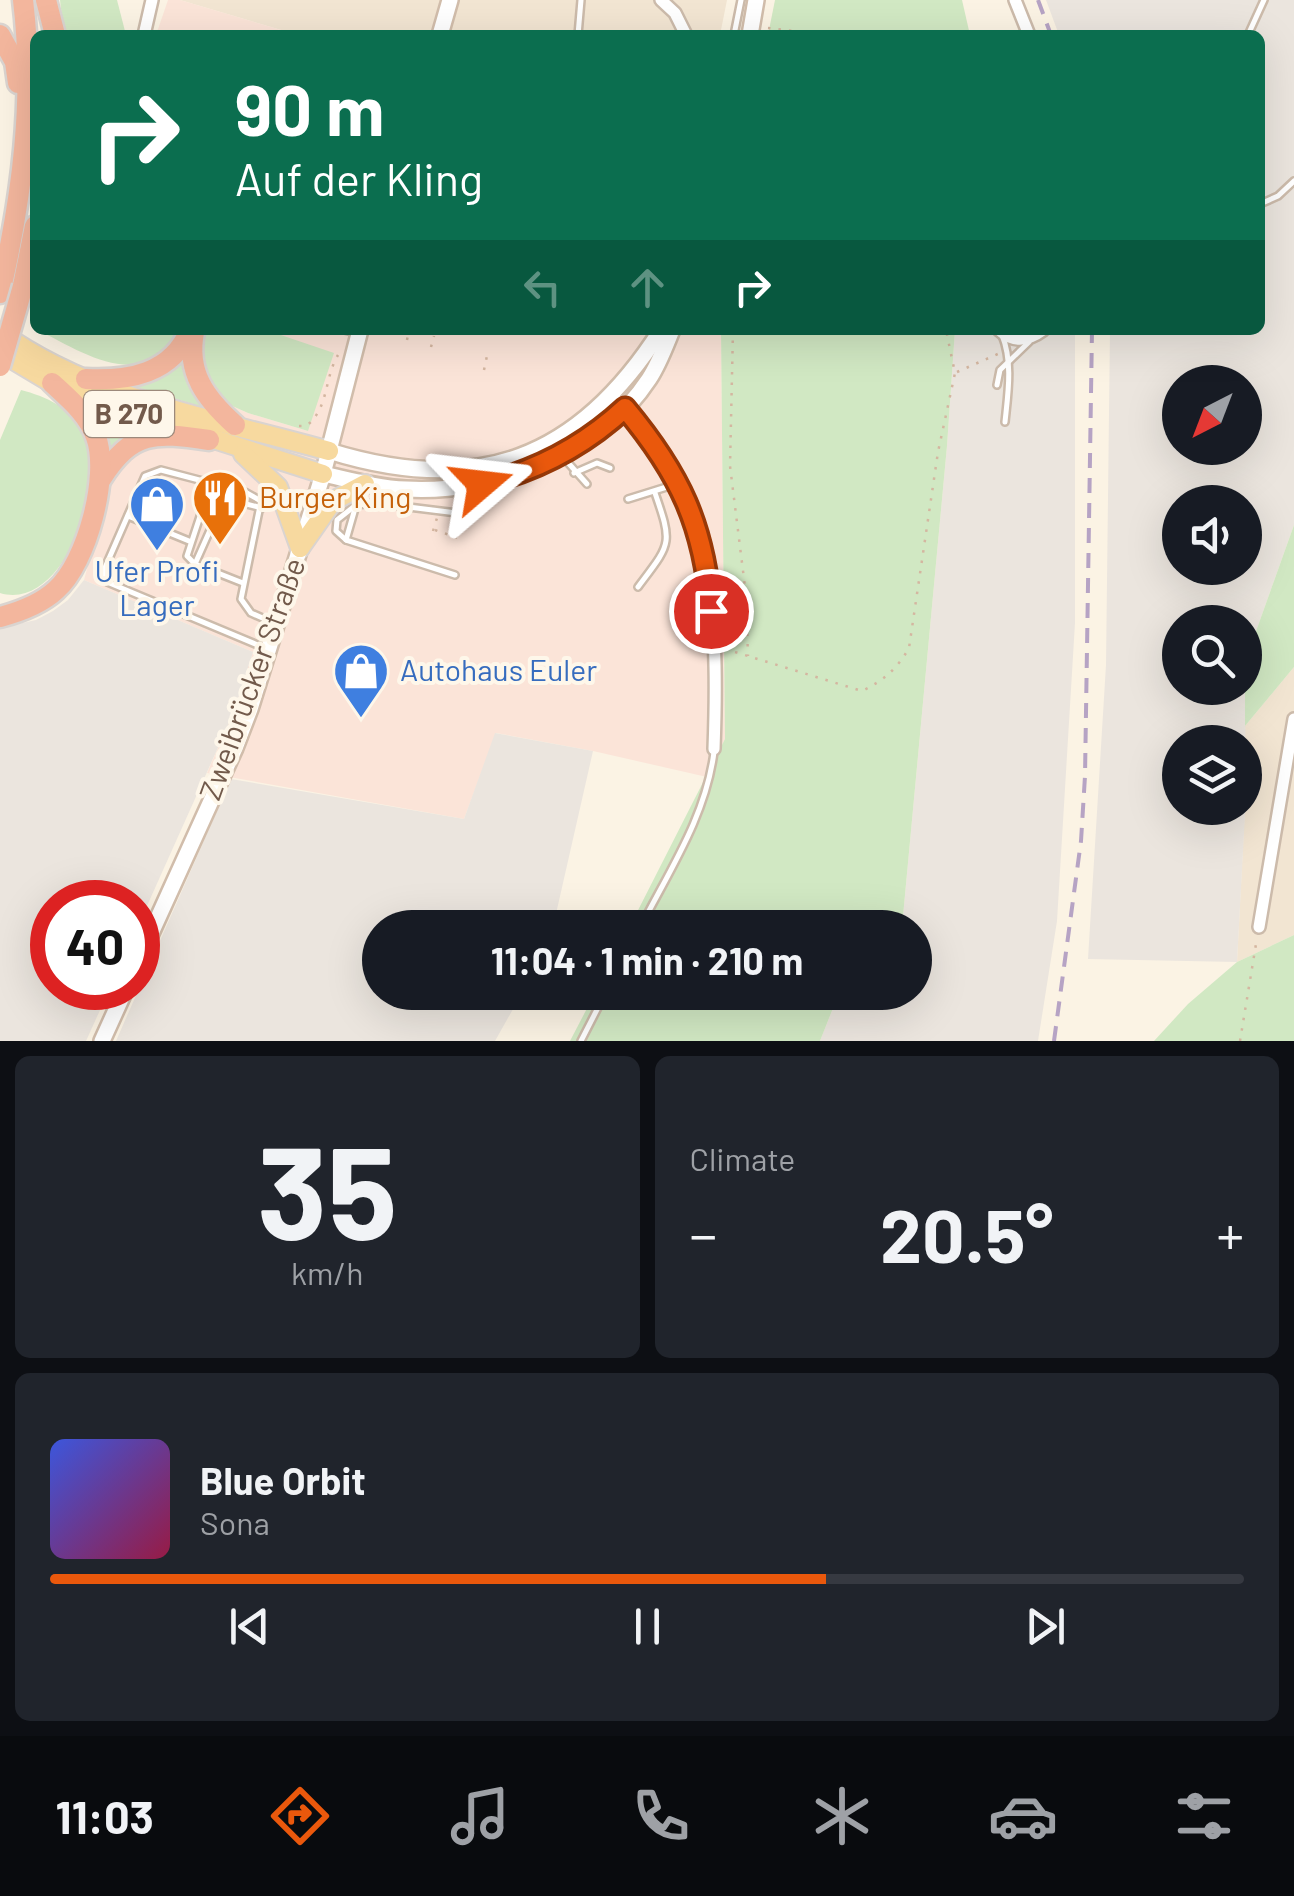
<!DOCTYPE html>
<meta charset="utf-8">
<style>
:root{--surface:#171b24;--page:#20242c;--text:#f1f3f6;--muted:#9ea1a6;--line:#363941;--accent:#ea580c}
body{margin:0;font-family:Barlow,sans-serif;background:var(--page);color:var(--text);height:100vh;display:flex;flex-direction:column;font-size:38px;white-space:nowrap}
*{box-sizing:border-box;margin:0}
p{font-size:32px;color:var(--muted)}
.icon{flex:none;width:55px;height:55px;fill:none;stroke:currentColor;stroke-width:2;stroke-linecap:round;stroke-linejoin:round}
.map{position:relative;height:1041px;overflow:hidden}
.drawer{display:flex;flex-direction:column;gap:15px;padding:15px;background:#0d0f14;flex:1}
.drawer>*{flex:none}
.top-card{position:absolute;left:30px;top:30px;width:1235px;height:305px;border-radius:15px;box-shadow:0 10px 40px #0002;background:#0b6e4f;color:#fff;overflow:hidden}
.needle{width:65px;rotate:222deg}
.controls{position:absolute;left:1162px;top:365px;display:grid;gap:20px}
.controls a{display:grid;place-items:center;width:100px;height:100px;border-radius:50%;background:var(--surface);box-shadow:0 10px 40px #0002;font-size:50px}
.speed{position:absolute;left:30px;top:880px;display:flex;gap:20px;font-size:50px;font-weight:700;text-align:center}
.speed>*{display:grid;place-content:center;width:130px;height:130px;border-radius:50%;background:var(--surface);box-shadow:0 10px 40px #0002;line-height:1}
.speed .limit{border:15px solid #d22;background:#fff;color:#111}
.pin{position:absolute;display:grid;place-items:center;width:85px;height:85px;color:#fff;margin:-42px;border:5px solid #fff;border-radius:50%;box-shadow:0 2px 10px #0007}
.me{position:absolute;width:110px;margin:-55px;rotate:73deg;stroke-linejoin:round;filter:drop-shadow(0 0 8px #0008)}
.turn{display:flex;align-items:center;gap:35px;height:210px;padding:0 40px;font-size:45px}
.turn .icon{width:130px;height:130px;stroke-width:2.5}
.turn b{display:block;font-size:70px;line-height:85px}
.lanes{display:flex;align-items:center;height:95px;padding:0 40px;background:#0003;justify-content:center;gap:50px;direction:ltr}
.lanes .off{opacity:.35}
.big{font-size:75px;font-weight:700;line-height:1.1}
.drawer .widget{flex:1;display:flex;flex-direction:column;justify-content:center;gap:15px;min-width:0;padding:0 35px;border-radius:15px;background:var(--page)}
.drawer .dial{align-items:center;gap:0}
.dial b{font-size:130px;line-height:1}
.song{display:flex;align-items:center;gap:30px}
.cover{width:120px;height:120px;border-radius:15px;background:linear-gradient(135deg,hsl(230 70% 55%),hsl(340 70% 35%))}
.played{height:10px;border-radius:5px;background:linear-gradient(90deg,var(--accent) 65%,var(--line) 65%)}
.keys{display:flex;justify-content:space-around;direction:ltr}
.heat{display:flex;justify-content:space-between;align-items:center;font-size:55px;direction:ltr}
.drawer .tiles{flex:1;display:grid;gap:15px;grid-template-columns:1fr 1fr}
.widget:last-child{grid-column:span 2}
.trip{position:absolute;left:362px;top:910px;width:570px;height:100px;border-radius:50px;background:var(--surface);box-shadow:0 10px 40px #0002;font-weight:700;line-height:100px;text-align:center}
.menu{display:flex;height:160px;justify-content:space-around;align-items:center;background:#090b0e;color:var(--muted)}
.menu .icon{width:70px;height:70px}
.menu .on{color:var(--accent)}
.menu b{font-size:45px;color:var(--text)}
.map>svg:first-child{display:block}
</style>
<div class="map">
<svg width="1294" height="1041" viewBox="0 0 1294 1041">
<rect width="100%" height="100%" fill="#fbf3e4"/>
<g fill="#f2e5d2">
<path d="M180,0H727L720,35H298Z"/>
<path d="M1294,667V935L1237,962L1245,807V726Z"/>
</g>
<g fill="#fbe4d8">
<path d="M168,0H180L298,35H156Z"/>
<path d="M266,330H721L725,739L707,777L593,751L496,733L464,819L207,773L233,714L253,652L84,580L110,484L119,468L107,455L125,439L150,430L118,418L129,385L206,408L221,401L248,413L308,431Z"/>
</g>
<g fill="#ebe5de" fill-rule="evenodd">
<path d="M1046,0H1294V525L1245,662V622H1180V688H1245L1246,796L1237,962L1088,959L1106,665L1110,330H1260V35H1059ZM1180,382H1245V448H1180ZM1180,502H1245V568H1180ZM1180,742H1245V808H1180Z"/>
<path d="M955,330H1075V623L1057,921L1038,1041H820L839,993L915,992V928L902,927L947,446Z"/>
<path d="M84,580L253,652L233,714L138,926V902H52V988H110L86,1041H0V628L36,620L53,611L68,600Z"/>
<path d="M495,733L593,751L553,927L380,928V992L522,993L495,1041H116L231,779L464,819Z"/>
</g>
<g fill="#d1e8c3">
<path d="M60,0H117L126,35H64Z"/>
<path d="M775,0H962L970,35H768Z"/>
<path d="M38,330H178C146,395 83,353 38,330Z"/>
<path d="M204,330H266L334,353L308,431L248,413L221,401L199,367Z"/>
<path d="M721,330H955L947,446L902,927L629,928L725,739Z"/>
<path d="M185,354L206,408L129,385L152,381Z"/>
<path d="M21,390C45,396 73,409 86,432C111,476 65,613 0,593V440Z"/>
<path d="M87,407L153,431L125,439L107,455Z"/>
<path d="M1294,525V667L1245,726V662Z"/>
<path d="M1294,935V1041H1154L1188,1004L1237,962Z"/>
<path d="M595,993H839L820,1041H570Z"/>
</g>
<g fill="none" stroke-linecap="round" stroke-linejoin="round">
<g stroke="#ccbbab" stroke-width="10">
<g id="lane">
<path d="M578,35L581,0"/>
<path d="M734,35L741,0"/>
<path d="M1248,35L1264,0"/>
<path d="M1260,204L1278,196L1294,181"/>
<path d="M344,330L356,333"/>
<path d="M1002,335C1013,362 1008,393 1005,422"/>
<path d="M997,385L1000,370L1029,342"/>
<path d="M563,457L587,484"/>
<path d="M574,473L597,463L610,468"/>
<path d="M211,483L187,556L195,564L243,583"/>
<path d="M628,499L673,485"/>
<path d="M128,516L189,541"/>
<path d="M346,540L336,531L337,520L356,505"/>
<path d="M195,564L223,501L227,499L262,508"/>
<path d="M455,575L346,540L356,505L376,503L465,514"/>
<path d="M638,587C671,543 673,545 655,493"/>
<path d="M265,648L107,582L104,570L145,476L161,470L245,492L261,501L241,599L251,613L274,623"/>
<path d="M640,928C669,871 706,816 714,752"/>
<path d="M581,1041L606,992"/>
</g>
</g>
<g stroke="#ccbbab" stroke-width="16">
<g id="street">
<path d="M661,0L675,13L686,35"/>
<path d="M1015,0L1029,35"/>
<path d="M144,35L152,0"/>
<path d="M999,330C1013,343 1028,341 1043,330"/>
<path d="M613,396C714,500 719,611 714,749"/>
<path d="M1259,927L1294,719"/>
</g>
</g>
<g stroke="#d1bdab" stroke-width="20">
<g id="secondary">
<path d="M440,35L450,0"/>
<path d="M750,35L756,0"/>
<path d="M329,451C477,497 578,460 661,330"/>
<path d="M323,474C350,480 378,488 406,489C495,494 599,455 649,379C659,364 665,347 672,330"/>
<path d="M138,962L235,748L250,709L323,474L360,330"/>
<path d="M102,1041L126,988"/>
</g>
</g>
<g stroke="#dad4d0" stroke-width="22">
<g id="primary">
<path d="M0,332C94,400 220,420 329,451"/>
<path d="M0,352L52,383L89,399L323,474"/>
<path d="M243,454L278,487L300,548"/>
<path d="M300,548L333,501L365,484"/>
</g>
</g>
<g stroke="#dad4d0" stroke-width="25">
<g id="highway">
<path d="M46,0L55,35"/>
<path d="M0,35L15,62L18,83"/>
<path d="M23,286L35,226"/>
<path d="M0,293C22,197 35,99 23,0"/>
<path d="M194,332C186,373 206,399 235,425"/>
<path d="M86,379C129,381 172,374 190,330"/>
<path d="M101,479C132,430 155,432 209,440"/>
<path d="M0,617C19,612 41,604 56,590C87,563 110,475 96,437C88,414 69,399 52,383"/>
</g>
</g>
<g stroke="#d4b6a0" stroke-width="2.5" stroke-dasharray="2.5 8" stroke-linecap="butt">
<path d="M768,28L825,35"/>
<path d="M733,330L730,466L746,595L748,656"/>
<path d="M407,340L409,330"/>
<path d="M431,347L434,336"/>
<path d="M484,370L488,351"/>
<path d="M957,372L1000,353"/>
<path d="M299,426H306C329,409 324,378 338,355"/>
<path d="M435,530L461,539"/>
<path d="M433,531L437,518"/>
<path d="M725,649L862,691C884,680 897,669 909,648L938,452L955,373L946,330"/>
<path d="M1240,1041L1257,938"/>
</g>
<use href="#lane" stroke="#fff" stroke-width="5"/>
<use href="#street" stroke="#fff" stroke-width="11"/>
<use href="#secondary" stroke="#fff" stroke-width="15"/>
<use href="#primary" stroke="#f7d99f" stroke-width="18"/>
<use href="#highway" stroke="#f3b69d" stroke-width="20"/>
<g stroke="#b6a3c4" stroke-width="4" stroke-dasharray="15 10" stroke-linecap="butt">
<path d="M1038,0L1051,35"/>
<path d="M1054,1041L1081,841L1085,776L1092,330"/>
</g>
<g stroke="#dad4d0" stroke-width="25" stroke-linecap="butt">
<path id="highway-bridge" d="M0,366L23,286"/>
</g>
<use href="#highway-bridge" stroke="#f3b69d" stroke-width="20"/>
</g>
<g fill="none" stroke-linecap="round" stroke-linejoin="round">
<g stroke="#983908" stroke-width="25">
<path id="route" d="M482,484C536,471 584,446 625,408C680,474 704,525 711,611"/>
</g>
<use href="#route" stroke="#ea580c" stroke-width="18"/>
</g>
<defs>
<g id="restaurant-pin" transform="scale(2.875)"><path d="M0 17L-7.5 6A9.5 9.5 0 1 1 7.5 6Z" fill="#e8710a" stroke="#fef7ea"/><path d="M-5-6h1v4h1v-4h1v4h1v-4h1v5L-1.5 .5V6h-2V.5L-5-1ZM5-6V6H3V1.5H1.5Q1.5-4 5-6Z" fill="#fff"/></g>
<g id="shop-pin" transform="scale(2.875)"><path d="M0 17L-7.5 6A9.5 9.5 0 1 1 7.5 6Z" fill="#3f7fe0" stroke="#fef7ea"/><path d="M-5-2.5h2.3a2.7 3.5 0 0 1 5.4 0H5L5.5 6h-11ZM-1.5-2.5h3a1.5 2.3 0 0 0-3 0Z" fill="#fff"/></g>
</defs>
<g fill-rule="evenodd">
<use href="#restaurant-pin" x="220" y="498"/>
<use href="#shop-pin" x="157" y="504"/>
<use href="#shop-pin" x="361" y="671"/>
</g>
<g text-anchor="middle" stroke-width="8" stroke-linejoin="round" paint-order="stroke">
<rect fill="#fef7ea" stroke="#9c897b" stroke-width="2.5" x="84" y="391" width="90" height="46" rx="8"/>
<g font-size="28" font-weight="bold" fill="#725a4b">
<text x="129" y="424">B 270</text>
</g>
<g font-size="30" fill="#c56008" stroke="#fef7ea" text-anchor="start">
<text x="259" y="508">Burger King</text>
</g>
<g font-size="30" fill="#366cbe" stroke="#fef7ea">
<text x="157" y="582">Ufer Profi<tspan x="157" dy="34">Lager</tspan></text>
<text x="400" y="681" text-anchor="start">Autohaus Euler</text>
</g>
<g font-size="30" fill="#725a4b" stroke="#fef7ea">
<text transform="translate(253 679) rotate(-70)" y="10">Zweibrücker Straße</text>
</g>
</g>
</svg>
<div class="controls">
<a><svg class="needle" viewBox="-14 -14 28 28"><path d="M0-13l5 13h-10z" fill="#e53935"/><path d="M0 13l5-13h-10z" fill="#9ea1a6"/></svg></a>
<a><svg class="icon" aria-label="sound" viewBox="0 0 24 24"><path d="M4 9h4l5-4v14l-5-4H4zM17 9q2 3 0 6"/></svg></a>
<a><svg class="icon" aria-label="search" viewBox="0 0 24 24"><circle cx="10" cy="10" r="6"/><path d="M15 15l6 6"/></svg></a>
<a><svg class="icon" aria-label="layers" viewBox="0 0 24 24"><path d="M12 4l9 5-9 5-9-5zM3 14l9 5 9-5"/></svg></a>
</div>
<div class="speed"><div class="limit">40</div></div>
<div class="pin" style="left:711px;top:611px;background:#d93025"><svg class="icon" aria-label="arrive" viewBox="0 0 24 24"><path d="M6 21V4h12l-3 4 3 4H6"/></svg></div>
<svg class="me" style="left:482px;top:484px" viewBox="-20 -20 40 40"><path d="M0-17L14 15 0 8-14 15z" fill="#ea580c" stroke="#fff" stroke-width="4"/></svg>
<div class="trip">11:04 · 1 min · 210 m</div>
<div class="top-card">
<div class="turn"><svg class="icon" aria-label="right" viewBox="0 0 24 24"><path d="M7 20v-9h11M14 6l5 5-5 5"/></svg><div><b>90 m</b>Auf der Kling</div></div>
<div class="lanes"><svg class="icon off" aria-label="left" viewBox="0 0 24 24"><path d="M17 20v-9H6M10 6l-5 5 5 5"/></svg><svg class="icon off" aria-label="ahead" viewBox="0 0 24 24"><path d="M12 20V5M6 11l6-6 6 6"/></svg><svg class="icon" aria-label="right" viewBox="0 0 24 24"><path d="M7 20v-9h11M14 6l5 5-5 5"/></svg></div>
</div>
</div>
<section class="drawer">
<div class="tiles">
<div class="widget dial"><b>35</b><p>km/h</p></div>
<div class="widget"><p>Climate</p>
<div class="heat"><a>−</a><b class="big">20.5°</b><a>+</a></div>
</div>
<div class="widget">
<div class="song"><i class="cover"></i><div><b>Blue Orbit</b><p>Sona</p></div></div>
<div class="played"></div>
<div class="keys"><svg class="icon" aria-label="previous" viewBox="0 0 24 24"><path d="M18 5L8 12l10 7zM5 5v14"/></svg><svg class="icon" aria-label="pause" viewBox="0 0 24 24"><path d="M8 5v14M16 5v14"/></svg><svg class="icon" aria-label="next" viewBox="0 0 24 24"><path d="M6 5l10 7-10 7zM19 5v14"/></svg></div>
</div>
</div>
</section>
<nav class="menu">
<b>11:03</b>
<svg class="icon on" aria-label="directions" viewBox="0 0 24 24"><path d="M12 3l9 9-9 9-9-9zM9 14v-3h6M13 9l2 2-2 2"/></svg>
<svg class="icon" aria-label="music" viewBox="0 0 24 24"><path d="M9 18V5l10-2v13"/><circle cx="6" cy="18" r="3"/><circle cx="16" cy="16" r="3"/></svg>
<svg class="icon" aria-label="phone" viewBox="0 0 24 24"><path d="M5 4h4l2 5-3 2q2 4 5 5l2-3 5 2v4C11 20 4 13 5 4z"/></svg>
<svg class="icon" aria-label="climate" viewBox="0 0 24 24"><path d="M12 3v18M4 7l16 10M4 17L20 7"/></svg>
<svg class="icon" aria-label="car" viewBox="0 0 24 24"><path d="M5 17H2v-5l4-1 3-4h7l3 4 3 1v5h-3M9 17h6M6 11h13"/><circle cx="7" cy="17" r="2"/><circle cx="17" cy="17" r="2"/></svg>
<svg class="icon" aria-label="filters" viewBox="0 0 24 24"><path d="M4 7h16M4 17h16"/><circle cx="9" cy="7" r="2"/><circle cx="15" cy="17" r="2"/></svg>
</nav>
